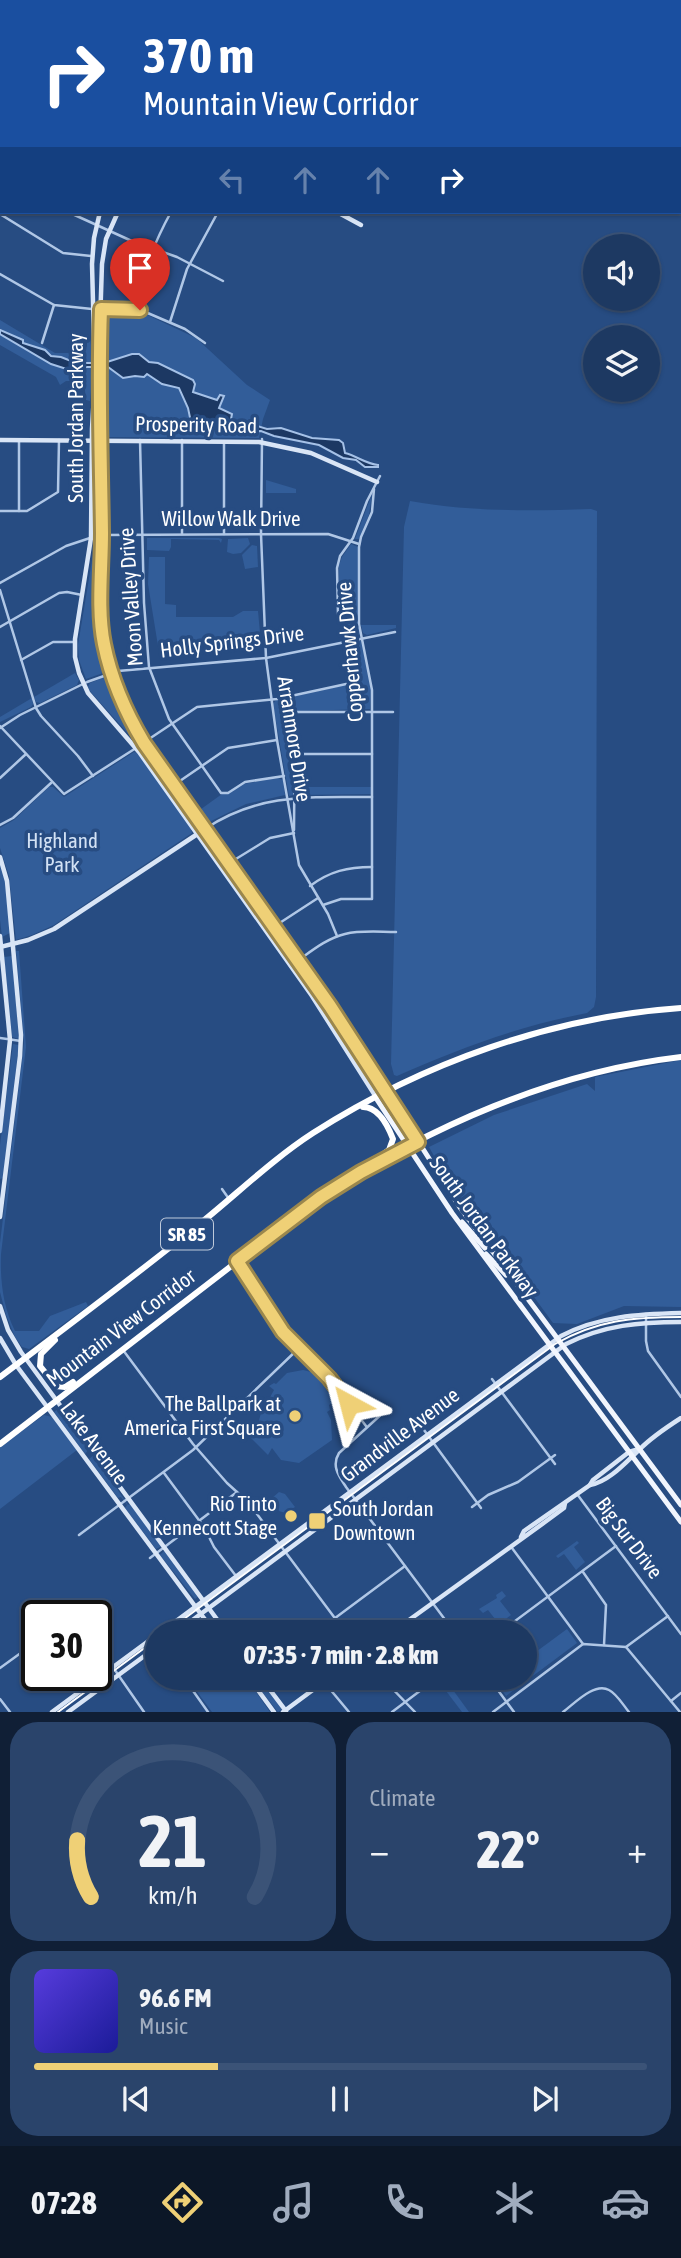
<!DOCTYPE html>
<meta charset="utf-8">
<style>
:root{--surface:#1d3962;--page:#2a446b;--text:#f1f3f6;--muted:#a0acbe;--line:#3b5377;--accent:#efd076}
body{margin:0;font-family:"Asap Condensed",sans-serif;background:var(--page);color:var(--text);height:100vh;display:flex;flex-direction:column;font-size:26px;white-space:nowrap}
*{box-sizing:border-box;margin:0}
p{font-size:23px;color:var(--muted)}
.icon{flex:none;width:38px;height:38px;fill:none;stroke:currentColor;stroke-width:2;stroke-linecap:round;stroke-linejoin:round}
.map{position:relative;height:1712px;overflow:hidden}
.drawer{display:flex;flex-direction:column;gap:10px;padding:10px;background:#101f36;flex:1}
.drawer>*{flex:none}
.hud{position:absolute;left:0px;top:0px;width:682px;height:214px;box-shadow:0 2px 5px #0004,0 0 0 2px var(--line);background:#1a4fa0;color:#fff;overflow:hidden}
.tools{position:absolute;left:583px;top:234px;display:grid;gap:14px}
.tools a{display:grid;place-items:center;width:77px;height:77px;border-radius:50%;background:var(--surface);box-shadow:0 2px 5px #0004,0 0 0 2px var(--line);font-size:35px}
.speed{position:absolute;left:21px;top:1600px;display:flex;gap:14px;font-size:35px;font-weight:700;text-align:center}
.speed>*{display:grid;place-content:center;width:91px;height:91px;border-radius:50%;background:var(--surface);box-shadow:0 2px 5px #0004,0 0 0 2px var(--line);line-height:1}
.speed .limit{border:4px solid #111;border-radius:10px;background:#fff;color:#111}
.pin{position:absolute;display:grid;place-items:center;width:60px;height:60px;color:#fff;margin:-72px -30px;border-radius:50% 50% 50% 0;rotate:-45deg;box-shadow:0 0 7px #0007}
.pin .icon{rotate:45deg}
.me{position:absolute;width:77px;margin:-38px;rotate:322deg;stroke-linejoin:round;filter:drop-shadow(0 0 5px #0008)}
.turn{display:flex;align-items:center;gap:24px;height:147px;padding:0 28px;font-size:32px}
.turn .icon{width:91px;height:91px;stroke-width:2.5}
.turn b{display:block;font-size:49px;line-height:60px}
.lanes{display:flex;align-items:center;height:66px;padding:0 28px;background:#0003;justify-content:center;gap:35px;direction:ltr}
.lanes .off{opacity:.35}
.big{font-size:52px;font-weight:800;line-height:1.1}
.drawer .tile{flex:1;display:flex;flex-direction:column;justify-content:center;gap:10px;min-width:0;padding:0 24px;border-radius:28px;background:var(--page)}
.drawer .dial{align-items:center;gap:0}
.dial svg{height:182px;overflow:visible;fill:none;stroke:var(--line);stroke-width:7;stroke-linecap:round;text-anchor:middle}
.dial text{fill:var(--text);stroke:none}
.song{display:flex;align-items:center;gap:21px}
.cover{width:84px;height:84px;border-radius:10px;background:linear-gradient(135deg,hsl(250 70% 55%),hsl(240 70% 35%))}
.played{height:7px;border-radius:4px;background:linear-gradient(90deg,var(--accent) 30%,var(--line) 30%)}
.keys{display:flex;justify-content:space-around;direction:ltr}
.heat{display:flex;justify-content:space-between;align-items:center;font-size:38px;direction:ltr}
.drawer .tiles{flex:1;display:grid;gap:10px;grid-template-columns:1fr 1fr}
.tile:last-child{grid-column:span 2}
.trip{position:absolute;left:145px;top:1620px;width:392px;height:70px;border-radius:35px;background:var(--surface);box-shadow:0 2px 5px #0004,0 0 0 2px var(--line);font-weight:800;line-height:70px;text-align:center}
.dock{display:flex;height:112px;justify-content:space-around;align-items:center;background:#0c1727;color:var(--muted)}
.dock .icon{width:49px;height:49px}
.dock .on{color:var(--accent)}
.dock b{font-size:32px;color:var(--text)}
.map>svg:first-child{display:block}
</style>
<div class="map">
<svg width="681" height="1712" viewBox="0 0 681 1712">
<rect width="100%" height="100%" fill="#274c82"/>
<g fill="#325d99">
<rect x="419" y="0" width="122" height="2"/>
<path d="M106,311L141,312L196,338L247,385L270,400L263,419L259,438L105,437L103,434L104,423L100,377H92L90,401L86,400L84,381H66L60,385L56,377L0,345V320L55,353H73L84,351L87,346V337H90L92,353L100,354L102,316Z"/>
<path d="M94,446L98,447L100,635L108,669L106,672L86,679L79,660L78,645L94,548Z"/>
<path d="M266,480L296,489V493H266Z"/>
<path d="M372,494L369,515L359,539H355Z"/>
<path d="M410,501C472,512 529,511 591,509L597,511L596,997L594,1007L587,1013C519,1026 460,1048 397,1076L394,1075L391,1064L404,527Z"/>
<path d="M219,538L222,539L221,543L219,540L171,539V547L169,551L147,550V538Z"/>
<path d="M248,538L250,544L241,553L233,554L227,552L228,539Z"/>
<path d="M351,544L358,547L360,634L354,636L342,620L339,609V565L342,557Z"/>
<path d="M252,545L257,546L258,567L245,569L242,555Z"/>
<path d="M149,557H165V604L176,605V617H233L243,611H258L261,644L205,642L158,646L148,584Z"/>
<path d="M361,625H396V628L367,635L363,633Z"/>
<path d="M356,641H361L371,687L370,709L297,711L294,699L296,696L360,682L362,676Z"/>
<path d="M75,673L79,680L77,685L40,703L36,702L34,697Z"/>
<path d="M107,676L110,678L133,729L199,823L197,826L176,800L131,737L89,690L88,687L90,683Z"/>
<path d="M32,698L33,704L31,707L0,722V717Z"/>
<path d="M289,698L291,700L294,710V795L289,796L273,704L276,700Z"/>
<path d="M134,752L138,753L191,829L192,833L54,925L32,935L16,940L9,876L0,848V828L14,820L49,787H53L64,797Z"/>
<path d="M278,778L283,780L285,795L246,804L207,823L203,822L197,812L222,794H228L243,784Z"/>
<path d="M296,787H371V794L297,795Z"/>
<path d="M0,861L5,881L10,933L2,937L0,920Z"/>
<path d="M16,951H19L26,1047L1,1254C0,1280 3,1307 15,1331H39L50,1316L86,1302L88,1306L29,1349L22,1347L15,1337L6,1315L0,1292V1243L24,1043Z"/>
<path d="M12,956L19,1038V1039L12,1037L4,957Z"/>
<path d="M13,1044L19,1045L3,1178L0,1179V1145Z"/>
<path d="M681,1060V1307L624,1306L577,1324L553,1323L444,1174L429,1147L494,1115L587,1084L595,1091V1077Z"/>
<path d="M303,1370C315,1372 322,1378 326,1389L328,1388L336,1401L329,1405L330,1410L327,1412L331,1420L332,1440L299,1463L281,1460L272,1448L268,1455L248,1435L262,1425L258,1424L261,1413L270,1405L268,1401L274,1390L269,1386L274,1383L276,1384L287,1373Z"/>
<path d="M58,1409L89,1449L85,1454L54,1412Z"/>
<path d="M44,1415L52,1417L77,1450L0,1509V1447Z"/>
<path d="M94,1455L128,1505L130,1504L162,1546L156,1549L125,1508L127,1505L121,1497L118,1498L89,1459Z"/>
<path d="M279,1492L285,1494L295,1507L285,1513L279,1511L271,1499Z"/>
<path d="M577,1541L579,1543L574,1547L585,1562L576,1570L564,1554L558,1558L556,1556Z"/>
<path d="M165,1550L199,1596L195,1599L160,1555Z"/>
<path d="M502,1591L506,1596L500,1601L511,1615L499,1624L488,1610L483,1613L479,1609L497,1598L496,1595Z"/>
<path d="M202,1617L213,1633H181Z"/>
<path d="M567,1629L577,1643L506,1696L496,1682L500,1678H525V1660Z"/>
<path d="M187,1678H246L270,1712H212Z"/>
<path d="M251,1678H260L283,1709L278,1712Z"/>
<path d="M445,1679L469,1712H462L440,1683Z"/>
</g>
<path fill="#1c3863" stroke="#a5c1e7" stroke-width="2" d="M0,330L23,340V343L45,350L51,356L61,357L76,363H104L132,354H139L149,362L158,363L193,380L195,384L193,392L217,400L220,395L224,396L219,408L232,414L231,419L242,424L244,422L267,429L281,428L312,438L339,440L343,443L345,453C357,456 366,464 378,465V467H365L356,460L343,458L319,445L274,436L261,431L247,432L237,428L226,430L215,421C206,422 202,428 192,427L188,408L179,388L162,384L147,374L144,377L135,376L123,378L108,367H84L74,375L70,370L51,364L0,334Z"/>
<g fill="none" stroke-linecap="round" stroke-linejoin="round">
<g stroke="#b0c7e6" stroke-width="2.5">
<path d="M177,0L180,2"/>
<path d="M30,2L31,0"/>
<path d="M77,2L78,0"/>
<path d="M123,2L124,0"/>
<path d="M171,2L172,0"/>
<path d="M0,89L2,90"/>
<path d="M0,131L2,128"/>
<path d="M0,178L2,179"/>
<path d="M0,210L2,207"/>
<path d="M68,212L134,242L177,257L223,281"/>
<path d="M0,214L63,253L91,256"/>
<path d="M0,274L54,305L92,309"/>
<path d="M102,309L143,311L185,329L205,343"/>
<path d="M137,309C141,274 154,243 171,212"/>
<path d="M170,322L187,269L218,212"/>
<path d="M42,343L54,305"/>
<path d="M262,439L261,534L266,658L277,740L299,865L328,914L337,936"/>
<path d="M19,440V511"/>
<path d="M140,440L144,603L149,667L169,719L221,793H228L245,782L284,776"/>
<path d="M224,444V534"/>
<path d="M0,511H27L58,492L59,440"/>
<path d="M182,534V440"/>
<path d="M102,535L328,534L359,544"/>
<path d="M0,583L66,546L90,538"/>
<path d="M0,590L36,708L41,716L78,756L93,776"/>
<path d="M0,627L59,593L67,592L82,595"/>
<path d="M21,660L53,642H75"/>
<path d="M292,697L295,712L294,830"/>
<path d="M295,712H393"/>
<path d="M0,726L64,794L136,748"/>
<path d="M0,728L20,715L87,682L118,671L266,658L395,632"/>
<path d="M146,741L197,707L277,699L360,681L361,676L354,643L338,615L337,568L340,556L353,538L367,501L380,476"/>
<path d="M295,754H372"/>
<path d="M0,778L26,754"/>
<path d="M174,785L228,748L277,740"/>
<path d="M0,825L13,818L51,783"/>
<path d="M205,829C258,793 311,797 372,797"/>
<path d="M231,862L270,838L294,833"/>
<path d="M310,886C330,871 348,867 372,867"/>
<path d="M323,905L341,899H372V690L359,624V547L361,537L372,512L374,489"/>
<path d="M275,926L318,898"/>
<path d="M290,966C307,955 324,939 345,934C361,930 379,932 396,932"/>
<path d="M0,1038L21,1041"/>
<path d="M222,1189L229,1199"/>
<path d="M237,1261L283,1332L332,1381L366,1426"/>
<path d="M646,1314V1341L648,1351L681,1397"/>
<path d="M123,1350L193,1444L227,1483L248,1502L346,1633"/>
<path d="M492,1379L555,1464"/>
<path d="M385,1411L339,1453C331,1466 339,1476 346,1487L455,1633"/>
<path d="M424,1430L481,1508"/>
<path d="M164,1473L204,1527L214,1547L236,1576"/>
<path d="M577,1494L681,1634"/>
<path d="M472,1507L488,1495L518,1482L555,1455"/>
<path d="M79,1535L193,1450L299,1348"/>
<path d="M512,1548L583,1644"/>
<path d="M150,1558L237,1492"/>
<path d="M583,1572L606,1605L604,1645"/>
<path d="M315,1633L405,1566"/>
<path d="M499,1633L616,1546"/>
<path d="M626,1647L680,1712"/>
<path d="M110,1663L144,1712"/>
<path d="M0,1668L29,1647"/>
<path d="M184,1678L208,1712"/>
<path d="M382,1678L415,1712"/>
<path d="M489,1678L514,1712"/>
<path d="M324,1682L349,1712"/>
<path d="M0,1699L10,1712"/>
<path d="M671,1701L681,1693"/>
<path d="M392,1712L437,1678"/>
<path d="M493,1712L583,1644L626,1647L668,1616"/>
<path d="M563,1712C574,1704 594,1682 609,1690C617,1694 623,1705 629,1712"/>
</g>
<g stroke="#d9e5f6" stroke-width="4.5">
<path d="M247,2L248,0"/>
<path d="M259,2L261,0"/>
<path d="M0,4L2,5"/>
<path d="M100,212L94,238L92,264L95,377L92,429L91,538L75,639V657L79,673L88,693L139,752L312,996L376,1097"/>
<path d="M118,212L106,239L102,264L99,354L101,432V615C105,686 140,737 179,793C201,824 223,854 245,884C293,952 342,1020 386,1091"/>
<path d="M337,212L361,225"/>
<path d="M0,440L259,442L311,453L377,482"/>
<path d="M0,857L7,881L21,1035L20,1056L0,1217"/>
<path d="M0,936L10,1040L0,1131"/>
<path d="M0,947L28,940L54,929L205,829"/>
<path d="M0,1306L8,1330L21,1352L227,1633"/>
<path d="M0,1338L16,1365L215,1633"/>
<path d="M590,1485C609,1482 627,1461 640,1449C652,1437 667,1427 681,1418"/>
<path d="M521,1537L524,1531L590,1485L593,1480L629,1452L639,1449"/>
<path d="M160,1633L561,1336C599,1316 639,1314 681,1313"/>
<path d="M175,1633L566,1344C604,1325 640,1322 681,1322"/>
<path d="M391,1633L545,1522L564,1508L565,1503"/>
<path d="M249,1678L274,1712"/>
<path d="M261,1678L286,1711"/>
<path d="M52,1712L158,1634"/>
<path d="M68,1712L158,1646"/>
<path d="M283,1712L329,1678"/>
</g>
<g stroke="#f1f5fd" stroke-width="5">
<path d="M387,1092L459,1206L681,1505"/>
<path d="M376,1098L452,1213L681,1522"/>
<path d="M462,1222L485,1248"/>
<path d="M486,1254L506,1275"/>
</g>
<g stroke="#fff" stroke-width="6">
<path d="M363,1107C378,1107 388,1126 393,1139L389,1150L370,1164"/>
<path d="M55,1340L41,1354L40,1366L56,1386L65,1387L73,1382"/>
<path d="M0,1377C68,1326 136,1275 202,1222C239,1192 273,1159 313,1133C423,1063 551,1017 681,1008"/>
<path d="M0,1444L321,1197C429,1127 553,1072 681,1057"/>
</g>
<g stroke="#fff" stroke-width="2">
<path d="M165,1633L555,1344C597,1320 633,1317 681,1317"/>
<path d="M58,1712L158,1638"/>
</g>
</g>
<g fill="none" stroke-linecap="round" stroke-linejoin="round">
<g stroke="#9b874d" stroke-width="18">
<path id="route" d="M140,310L101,309C98,384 101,458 102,533C102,569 97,609 104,644C111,679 126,713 144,743L330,1006L418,1142L361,1172L321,1197L237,1261L283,1332L329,1378L349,1404"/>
</g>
<use href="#route" stroke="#efd076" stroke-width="12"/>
</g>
<g fill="#efd076" stroke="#274c82" stroke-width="2.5">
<circle cx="295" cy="1416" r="7"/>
<circle cx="291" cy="1516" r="7"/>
<rect x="308" y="1512" width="18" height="18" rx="3.5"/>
</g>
<g text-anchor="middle" stroke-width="7" stroke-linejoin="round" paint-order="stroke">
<rect fill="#274c82" stroke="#bec9da" stroke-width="2" x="161" y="1218.5" width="52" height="31" rx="5"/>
<g font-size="19" font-weight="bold" fill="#fff">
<text x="187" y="1241">SR 85</text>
</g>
<g font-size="21" fill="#fff" stroke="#274c82">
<text transform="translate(76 418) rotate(-90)" y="7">South Jordan Parkway</text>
<text transform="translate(196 425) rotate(1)" y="7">Prosperity Road</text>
<text x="231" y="526">Willow Walk Drive</text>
<text transform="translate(131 597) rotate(-94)" y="7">Moon Valley Drive</text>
<text transform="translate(232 642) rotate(-7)" y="7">Holly Springs Drive</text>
<text transform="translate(350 652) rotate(-95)" y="7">Copperhawk Drive</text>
<text transform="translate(294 739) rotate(81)" y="7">Arranmore Drive</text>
<text transform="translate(484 1227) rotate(54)" y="7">South Jordan Parkway</text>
<text transform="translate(121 1328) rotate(-37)" y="7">Mountain View Corridor</text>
<text transform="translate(400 1435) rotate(-37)" y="7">Grandville Avenue</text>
<text transform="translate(94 1443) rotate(53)" y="7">Lake Avenue</text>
<text transform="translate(629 1538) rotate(53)" y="7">Big Sur Drive</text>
</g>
<g font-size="21" fill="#d3e2f5" stroke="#274c82">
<text x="62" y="848">Highland<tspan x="62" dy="24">Park</tspan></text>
</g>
<g font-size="21" fill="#fff" stroke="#274c82" text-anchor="end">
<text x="281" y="1411">The Ballpark at<tspan x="281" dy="24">America First Square</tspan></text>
<text x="277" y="1511">Rio Tinto<tspan x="277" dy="24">Kennecott Stage</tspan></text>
<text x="333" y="1516" text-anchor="start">South Jordan<tspan x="333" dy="24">Downtown</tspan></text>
</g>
</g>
</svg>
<div class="tools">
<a><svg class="icon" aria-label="sound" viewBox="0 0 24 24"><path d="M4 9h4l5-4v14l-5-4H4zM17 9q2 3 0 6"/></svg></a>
<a><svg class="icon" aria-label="layers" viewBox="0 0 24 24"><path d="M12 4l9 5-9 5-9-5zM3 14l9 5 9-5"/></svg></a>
</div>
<div class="speed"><div class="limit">30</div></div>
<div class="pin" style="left:140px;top:310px;background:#d93025"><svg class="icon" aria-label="arrive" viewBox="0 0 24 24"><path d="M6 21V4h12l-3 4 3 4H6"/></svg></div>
<svg class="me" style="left:349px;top:1404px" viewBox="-20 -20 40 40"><path d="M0-17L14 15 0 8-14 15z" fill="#efd076" stroke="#fff" stroke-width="4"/></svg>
<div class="trip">07:35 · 7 min · 2.8 km</div>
<div class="hud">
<div class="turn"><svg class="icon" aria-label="right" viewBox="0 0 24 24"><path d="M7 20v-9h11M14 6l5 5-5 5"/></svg><div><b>370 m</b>Mountain View Corridor</div></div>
<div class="lanes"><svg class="icon off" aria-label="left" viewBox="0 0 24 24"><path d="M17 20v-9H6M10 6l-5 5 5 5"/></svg><svg class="icon off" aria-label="ahead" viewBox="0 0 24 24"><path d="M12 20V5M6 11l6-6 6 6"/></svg><svg class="icon off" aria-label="ahead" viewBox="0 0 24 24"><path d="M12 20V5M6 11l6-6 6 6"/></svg><svg class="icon" aria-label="right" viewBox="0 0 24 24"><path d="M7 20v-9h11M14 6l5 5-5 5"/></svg></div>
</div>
</div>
<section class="drawer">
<div class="tiles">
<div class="tile dial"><svg viewBox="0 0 100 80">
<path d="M14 69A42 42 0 1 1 86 69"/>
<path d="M14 69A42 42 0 0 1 8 44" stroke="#efd076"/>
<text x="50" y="56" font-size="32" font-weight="700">21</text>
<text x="50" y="72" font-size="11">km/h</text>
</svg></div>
<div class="tile"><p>Climate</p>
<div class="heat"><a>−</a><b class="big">22°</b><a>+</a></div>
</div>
<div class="tile">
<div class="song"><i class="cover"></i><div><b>96.6 FM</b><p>Music</p></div></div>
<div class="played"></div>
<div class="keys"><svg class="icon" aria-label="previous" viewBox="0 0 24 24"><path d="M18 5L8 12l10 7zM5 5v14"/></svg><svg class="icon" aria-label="pause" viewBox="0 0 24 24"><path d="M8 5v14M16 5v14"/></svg><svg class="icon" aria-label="next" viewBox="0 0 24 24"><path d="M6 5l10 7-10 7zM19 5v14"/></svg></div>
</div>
</div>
</section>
<nav class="dock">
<b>07:28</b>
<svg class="icon on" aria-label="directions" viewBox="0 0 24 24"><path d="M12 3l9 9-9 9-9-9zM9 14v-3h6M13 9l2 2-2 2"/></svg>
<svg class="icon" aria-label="music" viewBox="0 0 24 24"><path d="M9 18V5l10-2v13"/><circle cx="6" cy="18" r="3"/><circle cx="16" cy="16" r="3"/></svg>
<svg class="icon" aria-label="phone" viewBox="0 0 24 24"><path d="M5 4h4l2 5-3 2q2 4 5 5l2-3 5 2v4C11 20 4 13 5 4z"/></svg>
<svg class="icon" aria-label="climate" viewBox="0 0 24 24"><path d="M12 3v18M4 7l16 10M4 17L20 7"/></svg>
<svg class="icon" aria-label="car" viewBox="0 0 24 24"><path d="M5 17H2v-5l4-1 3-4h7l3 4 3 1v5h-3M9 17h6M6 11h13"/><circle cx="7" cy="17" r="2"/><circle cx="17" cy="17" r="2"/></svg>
</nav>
